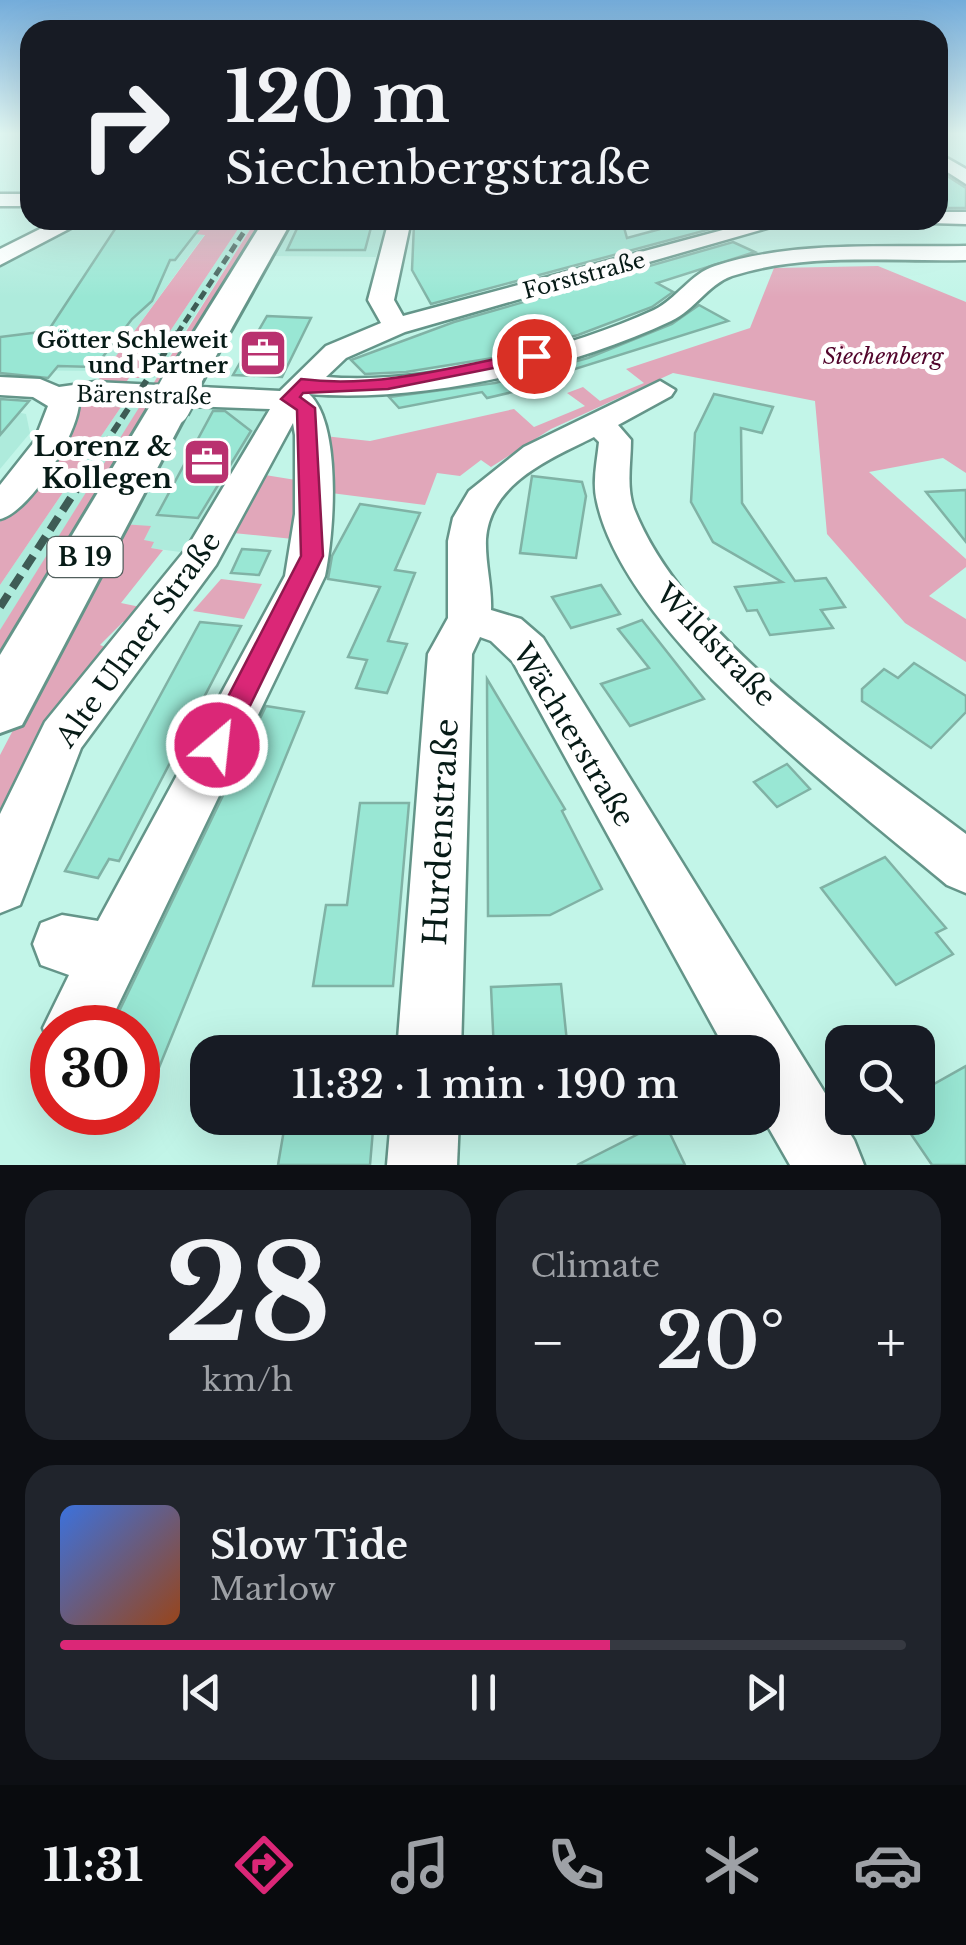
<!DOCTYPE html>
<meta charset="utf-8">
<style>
:root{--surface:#171b24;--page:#20242c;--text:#f1f3f6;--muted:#9ea1a6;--line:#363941;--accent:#db2777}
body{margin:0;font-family:"Libre Baskerville",serif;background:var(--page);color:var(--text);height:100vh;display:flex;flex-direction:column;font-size:38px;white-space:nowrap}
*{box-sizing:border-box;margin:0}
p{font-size:32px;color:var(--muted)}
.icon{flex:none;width:55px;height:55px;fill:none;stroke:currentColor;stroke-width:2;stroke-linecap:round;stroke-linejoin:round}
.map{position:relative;height:1165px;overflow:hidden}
.panel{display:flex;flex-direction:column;gap:25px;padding:25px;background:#0d0f14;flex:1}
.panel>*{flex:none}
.banner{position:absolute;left:20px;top:20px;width:928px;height:210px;border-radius:30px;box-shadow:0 10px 40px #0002;background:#171b24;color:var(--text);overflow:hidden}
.fabs{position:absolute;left:825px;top:1025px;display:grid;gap:20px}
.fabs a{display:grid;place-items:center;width:110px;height:110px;border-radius:20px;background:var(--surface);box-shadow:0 10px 40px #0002;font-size:50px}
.speed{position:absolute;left:30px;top:1005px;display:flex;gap:20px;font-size:50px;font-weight:700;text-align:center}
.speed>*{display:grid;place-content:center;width:130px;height:130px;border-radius:50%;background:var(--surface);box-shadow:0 10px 40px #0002;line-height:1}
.speed .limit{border:15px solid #d22;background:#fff;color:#111}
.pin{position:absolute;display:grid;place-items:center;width:85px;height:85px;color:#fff;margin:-42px;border:5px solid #fff;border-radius:50%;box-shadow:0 2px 10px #0007}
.me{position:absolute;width:110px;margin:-55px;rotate:28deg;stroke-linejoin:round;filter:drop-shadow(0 0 8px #0008)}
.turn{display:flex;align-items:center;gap:35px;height:210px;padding:0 40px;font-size:45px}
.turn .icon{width:130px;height:130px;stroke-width:2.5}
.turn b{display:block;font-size:70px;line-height:85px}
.big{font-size:75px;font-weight:600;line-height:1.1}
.panel .widget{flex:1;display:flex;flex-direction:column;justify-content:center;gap:15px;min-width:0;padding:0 35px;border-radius:30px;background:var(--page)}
.panel .dial{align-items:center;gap:0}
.dial b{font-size:130px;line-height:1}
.song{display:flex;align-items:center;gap:30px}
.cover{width:120px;height:120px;border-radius:15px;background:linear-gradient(135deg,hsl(220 70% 55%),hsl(20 70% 35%))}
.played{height:10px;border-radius:5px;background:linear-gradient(90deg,var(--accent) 65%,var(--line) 65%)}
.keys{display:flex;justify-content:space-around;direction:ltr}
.heat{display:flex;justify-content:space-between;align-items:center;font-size:55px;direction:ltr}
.panel .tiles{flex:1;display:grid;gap:25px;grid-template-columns:1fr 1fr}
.widget:last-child{grid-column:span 2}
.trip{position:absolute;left:190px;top:1035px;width:590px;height:100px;border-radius:30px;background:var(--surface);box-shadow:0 10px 40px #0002;font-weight:600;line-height:100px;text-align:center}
.dock{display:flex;height:160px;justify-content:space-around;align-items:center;background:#090b0e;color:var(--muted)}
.dock .icon{width:70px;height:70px}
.dock .on{color:var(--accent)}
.dock b{font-size:45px;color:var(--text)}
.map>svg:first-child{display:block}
</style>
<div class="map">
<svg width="966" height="1165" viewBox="0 0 966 1165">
<rect width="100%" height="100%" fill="#c2f5e8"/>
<g fill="#aeebdc">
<path d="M80,220H206L197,234H205L105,371L0,370V261Z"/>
<path d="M244,220H256L155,378H139Z"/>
<path d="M289,220H387L376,257L270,256Z"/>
<path d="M192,397L279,402L188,553L150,548L144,540L150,527L121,524Z"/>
<path d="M121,407H140L0,631V585Z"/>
<path d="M0,409L26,414L30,433L0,469Z"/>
</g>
<g fill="#e1a7ba">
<path d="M206,220H244L139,378H129L125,384L106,383L88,371H105L205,235L195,234Z"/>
<path d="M256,220H267L168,384H153Z"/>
<path d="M878,266L966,302V473L943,458L869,472L966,559V567L929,596L966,619V662L905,623L827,534L815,401L673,373L551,429L491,467L481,460L460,476L437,473L425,505L331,493L315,435L370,441L514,409L534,427L585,406L567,393L583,387L600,401L644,383L626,369L750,328L774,268Z"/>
<path d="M99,397H117L111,406L121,407L0,585V522L69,431L80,403Z"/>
<path d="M145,398H157L0,660V630Z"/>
<path d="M265,475L302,481L293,539L233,533Z"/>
<path d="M121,524L151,526L144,540L154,542L151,548L163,550L121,603L145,608L130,624L123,622L100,645L108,648L0,823V755Z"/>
<path d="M221,579L262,584L244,619L193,611Z"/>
</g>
<g fill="#99e7d4" stroke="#80b2a5" stroke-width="2.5">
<path d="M938,170L966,188V208H938Z"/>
<path d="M121,220H206L175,260H170L152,301L132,319L95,367L58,366L48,378L0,373V337L48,331Z"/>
<path d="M301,220H373L365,250H287Z"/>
<path d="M414,224H623L627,238L675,225L692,224L707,230L431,304L412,270Z"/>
<path d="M733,242L755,252L657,283L673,292L652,307L578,335L493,358L406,372L365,374L351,360L454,322Z"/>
<path d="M699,305L728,321L546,378L551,383L487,398L482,392L399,408L389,397L495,383L588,358L672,324Z"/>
<path d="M267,316L311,318L282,377L233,375Z"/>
<path d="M714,394L773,407L762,433L741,428L742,503L795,581L826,578L845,607L821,610L833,628L770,635L757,610L747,611L735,587L782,582L713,542L691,502L695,433Z"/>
<path d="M0,399L29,401L0,435Z"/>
<path d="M213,411H225L251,431L198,518L157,515Z"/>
<path d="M532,476L582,482L586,496L576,558L520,553Z"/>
<path d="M966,490V542L926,492Z"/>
<path d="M360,504L420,513L395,570L415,573L388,641L407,644L387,693L356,688L367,660L348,657L380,587L328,579L332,556Z"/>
<path d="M242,549L270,551L259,575L231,573Z"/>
<path d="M601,585L620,614L571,628L552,597Z"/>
<path d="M642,620L704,699L630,726L601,684L649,668L618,629Z"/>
<path d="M200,622L241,626L119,861L109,859L98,878L65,871Z"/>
<path d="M914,663L966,696V712L931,748L862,701V689L884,669L898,678Z"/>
<path d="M487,679L565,809L562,811L602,889L550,915L488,916Z"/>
<path d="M266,706L304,712L138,1119V1028H111Z"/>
<path d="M787,764L810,789L777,807L754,782Z"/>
<path d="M360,803H409L393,986H313L326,905H347Z"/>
<path d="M885,857L946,928L936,933L953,954L896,985L821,888Z"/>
<path d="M561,984L568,1052H494L491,987Z"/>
<path d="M966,1066V1165H932L900,1118H918V1093Z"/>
<path d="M286,1118H374L370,1165H278Z"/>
<path d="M664,1121L685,1165H577Z"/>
</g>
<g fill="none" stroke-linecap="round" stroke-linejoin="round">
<g stroke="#649589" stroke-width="5">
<g id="minor">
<path d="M938,153L966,169V184L938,166Z"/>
<rect x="0" y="194" width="30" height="12"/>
<path d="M938,212H966V224L930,223L938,220Z"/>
<path d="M58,220H86L0,265V249Z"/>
<path d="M389,220H411L394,300L403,316L760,220H795L405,332L346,358L326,377C425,385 564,351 654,310C677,299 690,274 715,266C795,240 884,248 966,246V260C890,262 805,252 732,276C707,285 695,310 671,321C569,369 422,403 309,394C342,424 334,534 325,576L107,1028H52V1051L43,1028L69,975L41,965L33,944L41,923L62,915L98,921L285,576L295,514V435L293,423L216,565L81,748L20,905L0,913V814L45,722L187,548L270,409L79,402C79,433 30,512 0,519V485L34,442L48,406L33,397L0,395V377L40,379L59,387L95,382L280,391L326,346L381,323L368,300Z"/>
<path d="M660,381L675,390L671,396L618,425L631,440C631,463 626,487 634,509C685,637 858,752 966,834V893L947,885C845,799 626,635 597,502C592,482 597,462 599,442L594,437C550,459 490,483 486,539C485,563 492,586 491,610L521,619L543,638L854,1140L864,1165H790L762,1116V1052H727L513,662L491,641L480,637L472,654L461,1052H397L428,654L448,618V541L453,518L469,491L524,447Z"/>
<path d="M391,1118H459L457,1165H387Z"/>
</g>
</g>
<g stroke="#649589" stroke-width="6">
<g id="major">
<path d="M264,220H292L196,392H168L162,384Z"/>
<path d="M170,394L184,397L190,406L22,725L0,733V655L150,406L156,397Z"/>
</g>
</g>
<use href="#minor" fill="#fff" fill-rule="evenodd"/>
<use href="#major" fill="#fff" fill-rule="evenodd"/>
<path stroke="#3e5c55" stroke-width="5" stroke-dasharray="9 5" stroke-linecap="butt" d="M177,334L251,221"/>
<path stroke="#3e5c55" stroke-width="6" stroke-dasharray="11 6" stroke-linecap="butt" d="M85,475L178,332"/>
<path stroke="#3e5c55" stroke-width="8" stroke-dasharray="15 8" stroke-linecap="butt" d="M0,607L87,473"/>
<g stroke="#649589" stroke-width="44" stroke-linecap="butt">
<path id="major-bridge" d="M170,406L182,384"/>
</g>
<use href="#major-bridge" stroke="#fff" stroke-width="40"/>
</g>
<linearGradient id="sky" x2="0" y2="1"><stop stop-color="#74acda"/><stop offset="0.45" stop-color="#e4faf5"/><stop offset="1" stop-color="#e4faf5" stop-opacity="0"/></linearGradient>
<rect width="966" height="297" fill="url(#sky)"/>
<path fill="#db2777" stroke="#8e194d" stroke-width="2.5" d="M534,351L542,356L539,359L388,389L303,393L300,397L315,408L323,556L227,753H207L203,745L301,556L297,410L281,399L301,379C379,389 457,366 534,351Z"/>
<defs>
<g id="office-square" transform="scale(2.5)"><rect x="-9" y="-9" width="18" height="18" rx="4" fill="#b9316f" stroke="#fff"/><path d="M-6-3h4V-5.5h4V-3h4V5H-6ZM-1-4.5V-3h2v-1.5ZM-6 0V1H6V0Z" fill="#fff"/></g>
</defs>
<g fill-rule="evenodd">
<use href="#office-square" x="263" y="353"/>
<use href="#office-square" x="207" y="462"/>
</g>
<g text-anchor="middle" stroke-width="10" stroke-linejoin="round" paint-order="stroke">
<g font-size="22" fill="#071b17" stroke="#fff">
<text transform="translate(584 275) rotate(-15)" y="8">Forststraße</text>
<text transform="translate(144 395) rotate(1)" y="8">Bärenstraße</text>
</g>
<g font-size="22" font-weight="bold" fill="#071b17" stroke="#fff" text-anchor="end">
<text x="228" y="348">Götter Schleweit<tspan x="228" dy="25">und Partner</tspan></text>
</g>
<g font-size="22" font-style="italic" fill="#51042b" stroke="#fff">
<text x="883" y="364">Siechenberg</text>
</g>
<rect fill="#fff" stroke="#515f5d" stroke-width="2.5" x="47.5" y="537" width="75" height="40" rx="8"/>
<g font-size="25" font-weight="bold" fill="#071b17">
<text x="85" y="566">B 19</text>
</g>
<g font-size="28" font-weight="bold" fill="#071b17" stroke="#fff" text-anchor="end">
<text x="172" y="456">Lorenz &amp;<tspan x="172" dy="32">Kollegen</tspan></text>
</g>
<g font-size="28" fill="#071b17" stroke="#fff">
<text transform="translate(138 639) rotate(-54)" y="10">Alte Ulmer Straße</text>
<text transform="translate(716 645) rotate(46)" y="10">Wildstraße</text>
<text transform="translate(574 735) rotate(59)" y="10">Wächterstraße</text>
</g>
<g font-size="32" fill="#071b17" stroke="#fff">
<text transform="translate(441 832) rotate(-87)" y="11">Hurdenstraße</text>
</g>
</g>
</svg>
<div class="fabs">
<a><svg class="icon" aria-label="search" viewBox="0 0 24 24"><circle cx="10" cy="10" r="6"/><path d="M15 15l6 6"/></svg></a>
</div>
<div class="speed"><div class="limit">30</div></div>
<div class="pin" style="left:534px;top:356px;background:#d93025"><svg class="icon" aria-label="arrive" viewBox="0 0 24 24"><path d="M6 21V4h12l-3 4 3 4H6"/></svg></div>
<svg class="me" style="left:217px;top:745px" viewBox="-20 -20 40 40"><circle r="17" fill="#db2777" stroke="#fff" stroke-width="3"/><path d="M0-11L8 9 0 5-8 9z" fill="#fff"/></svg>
<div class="trip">11:32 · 1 min · 190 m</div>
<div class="banner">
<div class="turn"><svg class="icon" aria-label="right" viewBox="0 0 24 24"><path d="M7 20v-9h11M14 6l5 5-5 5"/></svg><div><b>120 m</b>Siechenbergstraße</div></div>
</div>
</div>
<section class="panel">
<div class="tiles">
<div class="widget dial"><b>28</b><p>km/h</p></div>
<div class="widget"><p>Climate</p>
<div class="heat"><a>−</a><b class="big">20°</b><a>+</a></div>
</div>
<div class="widget">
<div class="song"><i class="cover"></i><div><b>Slow Tide</b><p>Marlow</p></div></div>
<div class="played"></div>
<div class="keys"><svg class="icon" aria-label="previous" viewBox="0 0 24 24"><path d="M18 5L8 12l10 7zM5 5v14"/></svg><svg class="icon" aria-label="pause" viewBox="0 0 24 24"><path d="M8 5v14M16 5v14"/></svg><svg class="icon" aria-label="next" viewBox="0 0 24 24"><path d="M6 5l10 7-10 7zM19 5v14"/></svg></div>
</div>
</div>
</section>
<nav class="dock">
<b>11:31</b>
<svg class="icon on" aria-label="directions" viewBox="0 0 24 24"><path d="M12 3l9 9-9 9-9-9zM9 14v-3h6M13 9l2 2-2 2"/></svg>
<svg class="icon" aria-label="music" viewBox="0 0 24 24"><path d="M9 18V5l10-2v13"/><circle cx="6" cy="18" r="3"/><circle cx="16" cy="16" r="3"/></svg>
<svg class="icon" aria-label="phone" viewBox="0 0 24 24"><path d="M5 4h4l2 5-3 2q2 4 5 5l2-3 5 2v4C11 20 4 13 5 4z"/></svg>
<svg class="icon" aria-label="climate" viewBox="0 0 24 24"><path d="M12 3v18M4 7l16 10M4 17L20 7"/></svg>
<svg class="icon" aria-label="car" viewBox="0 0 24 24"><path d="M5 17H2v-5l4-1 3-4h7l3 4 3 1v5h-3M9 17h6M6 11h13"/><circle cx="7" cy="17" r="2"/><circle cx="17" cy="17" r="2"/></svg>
</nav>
